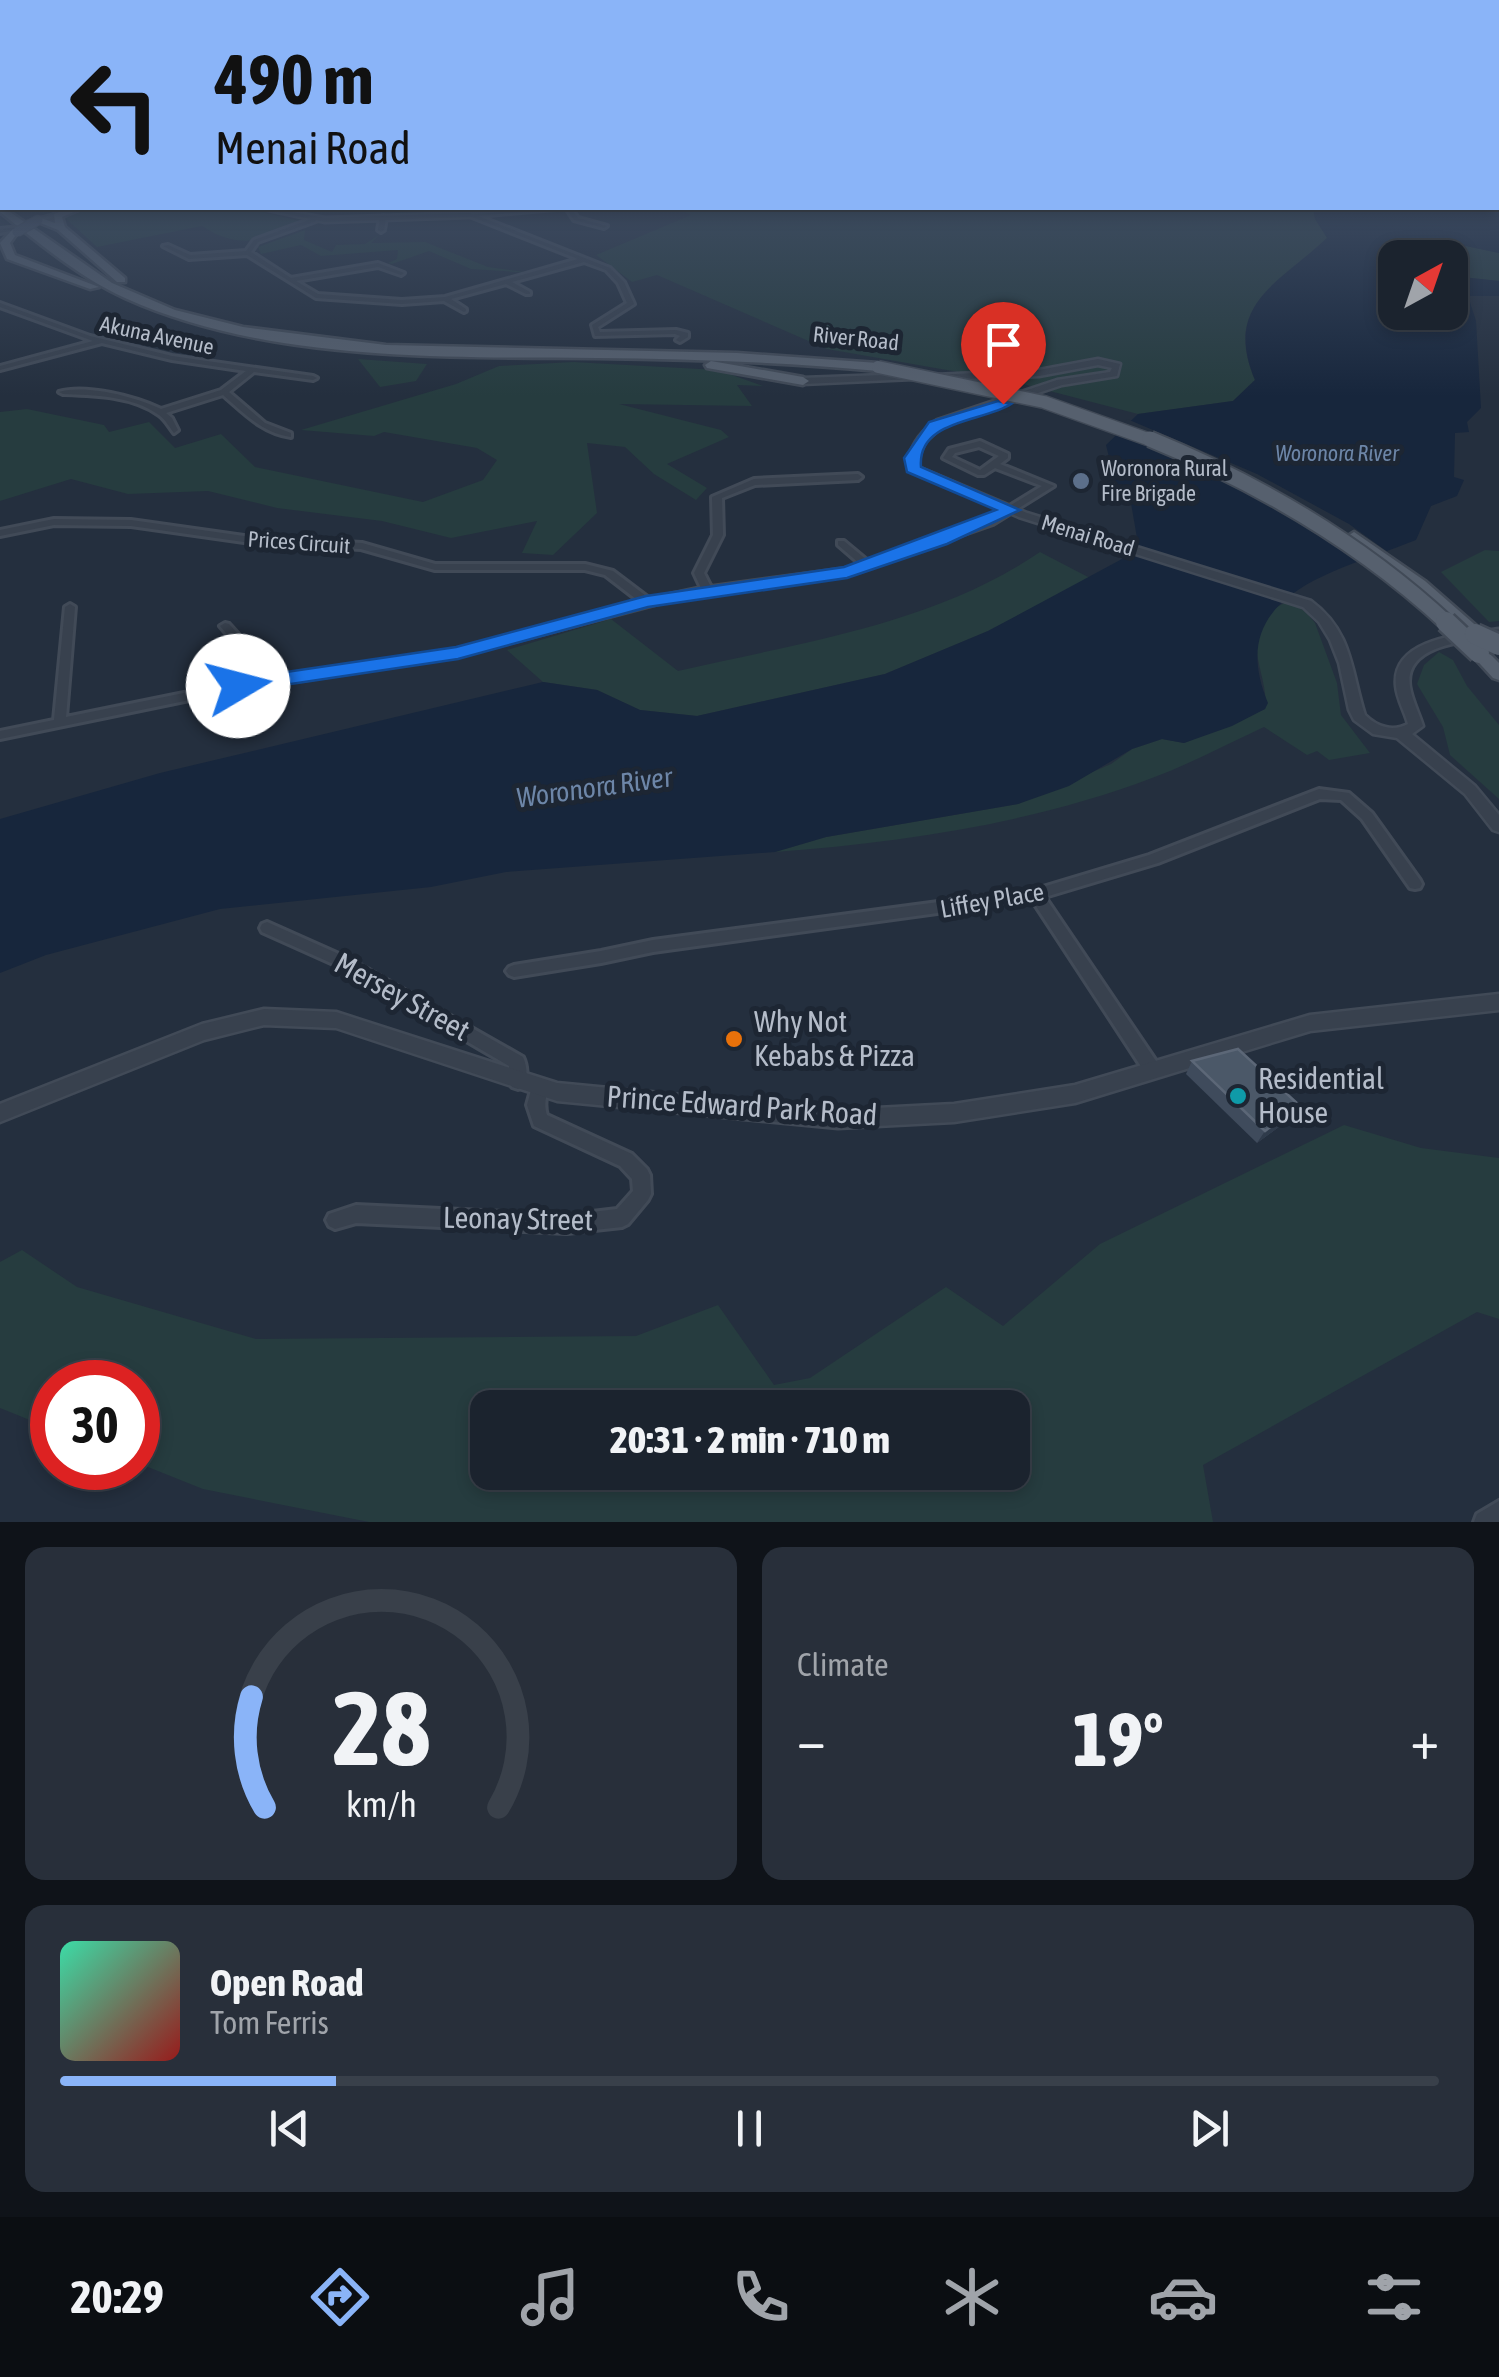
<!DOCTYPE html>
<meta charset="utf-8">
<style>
:root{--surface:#1b232e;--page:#282f3a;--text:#f1f3f6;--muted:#a0a4aa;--line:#39404a;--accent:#8ab4f8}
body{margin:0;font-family:"Asap Condensed",sans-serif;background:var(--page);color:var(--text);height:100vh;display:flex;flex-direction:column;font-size:38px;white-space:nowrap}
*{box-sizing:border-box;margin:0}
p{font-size:32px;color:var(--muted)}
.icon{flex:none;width:55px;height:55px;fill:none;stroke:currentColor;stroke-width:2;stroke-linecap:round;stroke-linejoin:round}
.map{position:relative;height:1522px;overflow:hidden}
.side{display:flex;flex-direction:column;gap:25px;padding:25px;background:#0f1319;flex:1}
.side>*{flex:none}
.top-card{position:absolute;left:0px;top:0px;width:1500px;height:210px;box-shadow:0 5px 15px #0003,0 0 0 2px var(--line);background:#8ab4f8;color:#111;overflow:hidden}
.needle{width:65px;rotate:40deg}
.buttons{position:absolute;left:1378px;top:240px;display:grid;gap:20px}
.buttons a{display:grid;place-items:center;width:90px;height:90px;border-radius:20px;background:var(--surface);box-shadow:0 5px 15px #0003,0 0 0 2px var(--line);font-size:50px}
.speed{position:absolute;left:30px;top:1360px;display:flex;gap:20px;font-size:50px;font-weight:700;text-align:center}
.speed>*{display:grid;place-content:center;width:130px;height:130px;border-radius:50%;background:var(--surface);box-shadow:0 5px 15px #0003,0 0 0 2px var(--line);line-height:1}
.speed .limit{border:15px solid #d22;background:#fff;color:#111}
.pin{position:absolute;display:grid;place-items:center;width:85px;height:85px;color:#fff;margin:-102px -42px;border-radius:50% 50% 50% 0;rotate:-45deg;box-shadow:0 0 10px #0007}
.pin .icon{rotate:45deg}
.me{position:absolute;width:110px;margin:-55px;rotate:82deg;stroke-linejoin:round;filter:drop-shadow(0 0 8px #0008)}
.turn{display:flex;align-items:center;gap:35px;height:210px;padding:0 50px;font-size:45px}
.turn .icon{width:130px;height:130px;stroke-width:2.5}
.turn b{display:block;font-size:70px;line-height:85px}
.big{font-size:75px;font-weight:800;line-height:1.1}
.side .tile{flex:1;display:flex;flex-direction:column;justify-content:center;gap:15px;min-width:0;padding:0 35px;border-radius:20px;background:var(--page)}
.side .dial{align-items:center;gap:0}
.dial svg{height:260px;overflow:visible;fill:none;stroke:var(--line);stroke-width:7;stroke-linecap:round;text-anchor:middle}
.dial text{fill:var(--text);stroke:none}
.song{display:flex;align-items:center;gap:30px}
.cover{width:120px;height:120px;border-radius:15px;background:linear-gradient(135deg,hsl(160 70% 55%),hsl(0 70% 35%))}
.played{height:10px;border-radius:5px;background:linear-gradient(90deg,var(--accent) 20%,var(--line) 20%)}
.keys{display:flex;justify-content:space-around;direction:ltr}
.heat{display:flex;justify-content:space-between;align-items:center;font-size:55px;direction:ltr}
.side .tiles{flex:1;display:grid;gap:25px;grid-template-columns:1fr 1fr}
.tile:last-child{grid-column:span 2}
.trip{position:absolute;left:470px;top:1390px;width:560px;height:100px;border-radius:20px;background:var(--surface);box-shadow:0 5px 15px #0003,0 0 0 2px var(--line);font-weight:800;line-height:100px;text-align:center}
.tab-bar{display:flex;height:160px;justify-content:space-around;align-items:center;background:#0b0e12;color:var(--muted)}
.tab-bar .icon{width:70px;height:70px}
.tab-bar .selected{color:var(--accent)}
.tab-bar b{font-size:45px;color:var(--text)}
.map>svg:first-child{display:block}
</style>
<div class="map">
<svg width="1499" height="1522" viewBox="0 0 1499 1522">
<rect width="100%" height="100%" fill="#242f3e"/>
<g fill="#263c3f" fill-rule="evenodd">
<path d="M92,208H245L304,222C266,242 238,250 202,226L97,247L63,216Z"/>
<path d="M677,208H1313L1315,219L1328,237C1280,283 1222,304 1255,380L1233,401L1138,414L1015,382L827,349L657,275L632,282L596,255L691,215Z"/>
<path d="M305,230L304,240L332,252L336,245L365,244L379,235L371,243L425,242L488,267L532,273L471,269L429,251L392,264L388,263L397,259L398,250L321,256L301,245L261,254L258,247Z"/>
<path d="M1466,246L1499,253V281L1461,277L1450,259Z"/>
<path d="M358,359L427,364L416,381L380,387Z"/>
<path d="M573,362L718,370L763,386L737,385L752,406L619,404L721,430L729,437L667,464L707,488L696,500L654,474L625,447L587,443L597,513L553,555L522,553L537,521L451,538L382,521L277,508L208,491L128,494L71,479L0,501V412L27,409L104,425L109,432L149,422L175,448L221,434L255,467L423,502L483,480L497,460L477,448L384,432L374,436L301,430L456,384L499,366Z"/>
<path d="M1485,550L1499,551V621L1489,622L1441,572Z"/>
<path d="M1040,552L1090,578L988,631L885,674L697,716L640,710L597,690L543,682L507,650L611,619L678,671C802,642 933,625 1040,552Z"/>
<path d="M1287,602L1305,611L1315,623L1337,683L1341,715L1370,753L1329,760L1317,751L1307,755L1264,727C1227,744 1190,764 1152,778C1031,824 902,842 775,852L826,837L1018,804L1111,764L1132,749L1162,739L1184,743L1265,709C1271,675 1230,626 1287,602Z"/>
<path d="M1439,652L1453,660L1467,686L1499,725V799L1450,755L1443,727L1417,684L1424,665Z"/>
<path d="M1344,1125L1421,1148L1499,1158V1319L1477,1312L1203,1465L1213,1522H369L203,1489L138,1463V1382H52V1429L0,1408V1262L22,1250L77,1287L256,1339L636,1336L718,1305L774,1385L810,1378L946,1287L1003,1326L1100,1244ZM488,1408H1012V1472H488Z"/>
</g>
<path fill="#17263c" d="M1499,200V253L1466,246L1450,259L1395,258V312H1450V265L1462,277L1499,281V296H1468L1476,321L1481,408L1467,422L1469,432L1455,433L1454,477L1464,480L1457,496L1431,506L1416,540C1336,572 1222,593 1268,703L1265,709L1232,726L1184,743L1162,739L1132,749L1069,786L1018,804L826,837L775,852L506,872L431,887L220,909L46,955L0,973V819L160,773L543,682L597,690L640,710L697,716L885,674L988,631L1122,559L1137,538L1131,503L1121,485H1116L1106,445L1138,414L1233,401L1255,380C1223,303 1279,284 1327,238L1315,219L1313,208H1498Z"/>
<path fill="#242f3e" d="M1127,419L1257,474L1349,524L1392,555L1371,563L1273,499L1118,429Z"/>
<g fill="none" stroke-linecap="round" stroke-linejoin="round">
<g stroke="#414a57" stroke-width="6">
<g id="minor">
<path d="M547,208H566L478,216L610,268L624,282L634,304L598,327L600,332L676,330L688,333V337L680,342L676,340L680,336L675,334L595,336L592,325L627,303L618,283L606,270L584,262L512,282L530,292V294H526L506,284L451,299L466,309V311L464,312L444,301L402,304L316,298L247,255L189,259L163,246L168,245L190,255L246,251L254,240L314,218L316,221L258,242L251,252L291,278L378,263L404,273L401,275L378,267L296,281L318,294L402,300L445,297L578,259L467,215Z"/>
<path d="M566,208H571L578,218L607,226L604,228L574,220Z"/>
<path d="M383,216L386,218L384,230L381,232L378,230L380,218Z"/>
<path d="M20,227V229L0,233V229Z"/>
<path d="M0,303L90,336L172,356L313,376L317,378L313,380L254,372L229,392L265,423L291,433V437C262,433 244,413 223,395L166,413L172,418L178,430L174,433C169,427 166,420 159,415C133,396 94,395 63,394L59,392C86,384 136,397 161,409L221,390L246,371L172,360L102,343L0,370V366L93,341L0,307Z"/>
<path d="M980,441L1008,454V458L1000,464L1054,486L993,524L847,575L686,596L458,656L238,690L0,739V731L54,720L65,607L70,604L75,607L66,717L233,683L237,646L220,626L225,623L229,624L249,646L244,681L458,650L640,602L605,575L585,570H435L361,549L251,543L131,526L54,525L0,536V530L54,519L131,520L251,537L362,543L435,564H585L613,571L650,599L701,588L694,573L713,535L712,497L754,479L858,474L862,477L858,480L755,485L722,498L723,535L704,573L711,587L845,569L860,564L838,545V541H844L868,561L987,520L1042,486L995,468L984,475H978L943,458L949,449ZM979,447L999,456L980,470L952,457L955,453Z"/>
<path d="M1319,789L1349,793L1372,813L1420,880L1422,884L1420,888L1415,889L1410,888L1362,819L1341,800L1320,799L1158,863L1045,897L1158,1064L1160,1069L1158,1074L1152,1076L1146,1074L1032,900L653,952L601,963L514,977L509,975L506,971L509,967L514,965L601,951L653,940L1036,889L1149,855Z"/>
<path d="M267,922L350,959L523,1057C527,1065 528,1079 524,1087L518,1089L512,1087L510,1082L509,1066L340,967L262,932L260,928L262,924Z"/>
<path d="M539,1080L545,1083C550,1093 542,1100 547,1115L632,1154L647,1169L650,1175L651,1194L648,1200L628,1224L622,1227L567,1233L356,1223L335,1229L329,1226L326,1220L329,1214L356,1205L567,1215L617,1209L633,1191L632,1179L620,1166L534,1126L527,1105L533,1083Z"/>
<path d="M1499,1501V1522H1474L1477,1514Z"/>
</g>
</g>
<g stroke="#414a57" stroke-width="5">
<g id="tertiary">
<rect x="1498" y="193" width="1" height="5"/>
<path d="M259,208H270L325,218L470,213L473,215L470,217L325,222Z"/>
<path d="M1098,359L1120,364L1117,376L1062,385L945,424L925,442L919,456L918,467L1027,513L1311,601C1353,632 1351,672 1365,715C1377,727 1393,732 1408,724C1405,712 1397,699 1396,686C1391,637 1466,634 1499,629V637C1470,641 1403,643 1410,687C1412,700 1419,713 1423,726L1412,734L1475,786L1499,815V832L1493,830L1465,794L1397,738L1373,734L1354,720L1349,710L1339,663L1330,640L1319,622L1303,607L1019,517L908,469C908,448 920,432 937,420L1057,380L1110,372L1112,368L1098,365L1039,376L938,380L935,379V375L1039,370Z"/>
<path d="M910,374L913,375V379L803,384L798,381L803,378Z"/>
<path d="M1499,994V1010L1310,1031L1075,1103L954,1122L838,1128L557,1101L336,1028L264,1025L204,1040L0,1122V1104L202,1024L264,1009L336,1012L557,1083L838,1110L954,1104L1075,1085L1310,1015Z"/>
</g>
</g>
<g stroke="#414a57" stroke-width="4">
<path id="secondary" d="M75,208H86L30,224L26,222Z"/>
</g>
<g stroke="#414a57" stroke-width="5">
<g id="primary">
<path d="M0,205L112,283L175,310L243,327L386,345L737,353L878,363L884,367L878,371C784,362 691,359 597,358C445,357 266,362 125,298C79,277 40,244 0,212Z"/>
<path d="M72,208H83L62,217L65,227L125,278V282H117L58,230L33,220L38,217L55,223L54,214Z"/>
<path d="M13,229L18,232L10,243L15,255L99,287L90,289L7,259L0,243Z"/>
<path d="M711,361L803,377L809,381L803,385L707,368L705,365Z"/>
<path d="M1354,532L1425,581L1481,630L1484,634L1481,638H1469L1413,587L1349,540L1346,537Z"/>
<path d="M1479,648L1485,649L1499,663V680L1493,678L1470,653Z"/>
</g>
</g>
<use href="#minor" fill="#38414e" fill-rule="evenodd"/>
<use href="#tertiary" fill="#38414e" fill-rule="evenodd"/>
<use href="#secondary" fill="#465061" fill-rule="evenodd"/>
<use href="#primary" fill="#56606e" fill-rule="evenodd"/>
<g stroke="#414a57" stroke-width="11" stroke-linecap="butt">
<path id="secondary-bridge" d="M17,232L38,220"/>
</g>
<g stroke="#414a57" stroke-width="15" stroke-linecap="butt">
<path id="primary-bridge-far2" d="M878,367L1044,402L1156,442"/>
</g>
<g stroke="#414a57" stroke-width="19" stroke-linecap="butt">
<path id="primary-bridge-far1" d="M1150,439C1260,484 1361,543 1448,624"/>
</g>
<g stroke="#414a57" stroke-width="25" stroke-linecap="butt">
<g id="primary-bridge">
<path d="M1446,622L1479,653"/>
<path d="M1475,634L1499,645"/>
</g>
</g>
<use href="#secondary-bridge" stroke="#465061" stroke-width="9"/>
<use href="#primary-bridge-far2" stroke="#56606e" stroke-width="12"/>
<use href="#primary-bridge-far1" stroke="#56606e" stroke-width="15"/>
<use href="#primary-bridge" stroke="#56606e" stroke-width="20"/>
</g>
<path fill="#3f4b5c" d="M1192,1061L1291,1118L1257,1143L1186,1074Z"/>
<path fill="#2f3b4b" d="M1299,1105L1291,1118L1257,1143L1265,1131Z"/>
<path fill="#4b5868" stroke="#5c6777" stroke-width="2.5" d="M1238,1049L1299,1105L1265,1131L1192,1061Z"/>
<linearGradient id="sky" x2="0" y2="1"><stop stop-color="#141a22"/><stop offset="0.46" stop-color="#3f4d63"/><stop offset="1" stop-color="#3f4d63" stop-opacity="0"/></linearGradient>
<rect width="1499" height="396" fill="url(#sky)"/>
<path fill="#1a73e8" stroke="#114b97" stroke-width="2.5" d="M998,401L1011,404C984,422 917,419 921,467L1020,510L947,544L847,578L648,607L458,659L238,692L228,686L238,679L456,647L646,596L844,567L996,510L907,472L904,458L929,422Z"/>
<circle fill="#5c6f8a" stroke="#1d2633" stroke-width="4" cx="1081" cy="481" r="10"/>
<circle fill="#e8710a" stroke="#1d2633" stroke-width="4" cx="734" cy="1039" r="10"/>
<circle fill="#0f9aa8" stroke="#1d2633" stroke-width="4" cx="1238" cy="1096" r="10"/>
<g text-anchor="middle" stroke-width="10" stroke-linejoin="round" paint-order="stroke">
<g font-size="22" fill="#b4bcc9" stroke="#1d2633">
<text transform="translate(157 335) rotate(12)" y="8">Akuna Avenue</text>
<text transform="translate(856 338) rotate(6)" y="8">River Road</text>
<text transform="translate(1088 535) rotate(17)" y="8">Menai Road</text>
<text transform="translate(299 542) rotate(4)" y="8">Prices Circuit</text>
</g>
<g font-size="22" font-style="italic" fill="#6d86a8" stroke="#1d2633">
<text x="1337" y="461">Woronora River</text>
</g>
<g font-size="22" fill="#b4bcc9" stroke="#1d2633" text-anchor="start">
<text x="1101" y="476">Woronora Rural<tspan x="1101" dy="25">Fire Brigade</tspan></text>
</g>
<g font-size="25" fill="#b4bcc9" stroke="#1d2633">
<text transform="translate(992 900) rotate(-10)" y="9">Liffey Place</text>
</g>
<g font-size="28" font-style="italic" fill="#6d86a8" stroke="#1d2633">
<text transform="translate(594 787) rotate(-8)" y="10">Woronora River</text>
</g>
<g font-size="30" fill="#b4bcc9" stroke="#1d2633">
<text transform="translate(402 997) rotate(29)" y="10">Mersey Street</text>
<text transform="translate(742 1106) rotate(4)" y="10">Prince Edward Park Road</text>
<text transform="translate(518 1219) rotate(1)" y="10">Leonay Street</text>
</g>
<g font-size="30" fill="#b4bcc9" stroke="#1d2633" text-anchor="start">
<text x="754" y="1032">Why Not<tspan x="754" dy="34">Kebabs &amp; Pizza</tspan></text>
<text x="1258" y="1089">Residential<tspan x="1258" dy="34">House</tspan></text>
</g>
</g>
</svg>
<div class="buttons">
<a><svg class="needle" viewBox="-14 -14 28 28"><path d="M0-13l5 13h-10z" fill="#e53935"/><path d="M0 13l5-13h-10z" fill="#a0a4aa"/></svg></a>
</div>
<div class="speed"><div class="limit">30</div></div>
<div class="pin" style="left:1003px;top:404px;background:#d93025"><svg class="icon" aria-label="arrive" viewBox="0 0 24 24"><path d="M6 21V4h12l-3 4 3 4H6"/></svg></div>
<svg class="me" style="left:238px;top:686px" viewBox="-20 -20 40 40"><circle r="19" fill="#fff"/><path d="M0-13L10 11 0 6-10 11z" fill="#1a73e8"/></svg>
<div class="trip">20:31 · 2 min · 710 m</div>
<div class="top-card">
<div class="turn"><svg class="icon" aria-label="left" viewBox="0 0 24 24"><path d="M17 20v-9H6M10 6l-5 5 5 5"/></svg><div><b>490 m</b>Menai Road</div></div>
</div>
</div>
<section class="side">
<div class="tiles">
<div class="tile dial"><svg viewBox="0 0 100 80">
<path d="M14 69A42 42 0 1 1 86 69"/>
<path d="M14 69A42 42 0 0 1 10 35" stroke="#8ab4f8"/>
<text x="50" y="56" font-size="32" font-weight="700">28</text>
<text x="50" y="72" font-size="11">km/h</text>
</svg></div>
<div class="tile"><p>Climate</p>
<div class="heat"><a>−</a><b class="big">19°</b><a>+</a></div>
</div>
<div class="tile">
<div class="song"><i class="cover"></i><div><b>Open Road</b><p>Tom Ferris</p></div></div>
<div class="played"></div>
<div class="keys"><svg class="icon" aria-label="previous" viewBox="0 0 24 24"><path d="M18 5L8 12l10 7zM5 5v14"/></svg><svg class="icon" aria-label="pause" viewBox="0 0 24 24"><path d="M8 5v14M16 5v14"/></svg><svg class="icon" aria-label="next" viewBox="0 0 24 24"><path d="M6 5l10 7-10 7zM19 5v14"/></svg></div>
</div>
</div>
</section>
<nav class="tab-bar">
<b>20:29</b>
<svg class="icon selected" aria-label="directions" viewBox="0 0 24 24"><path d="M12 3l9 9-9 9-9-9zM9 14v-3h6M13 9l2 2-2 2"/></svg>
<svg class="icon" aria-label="music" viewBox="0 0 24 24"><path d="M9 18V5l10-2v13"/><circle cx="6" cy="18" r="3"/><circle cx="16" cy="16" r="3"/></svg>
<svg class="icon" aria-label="phone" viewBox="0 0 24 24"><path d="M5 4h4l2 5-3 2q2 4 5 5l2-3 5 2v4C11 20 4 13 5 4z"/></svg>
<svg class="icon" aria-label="climate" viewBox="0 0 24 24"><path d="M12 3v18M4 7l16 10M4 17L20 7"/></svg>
<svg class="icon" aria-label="car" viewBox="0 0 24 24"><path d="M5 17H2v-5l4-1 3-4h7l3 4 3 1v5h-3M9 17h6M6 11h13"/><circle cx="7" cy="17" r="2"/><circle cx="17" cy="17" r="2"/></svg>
<svg class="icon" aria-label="filters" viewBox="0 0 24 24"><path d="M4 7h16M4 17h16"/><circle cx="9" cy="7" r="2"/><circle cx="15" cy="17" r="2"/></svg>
</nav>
